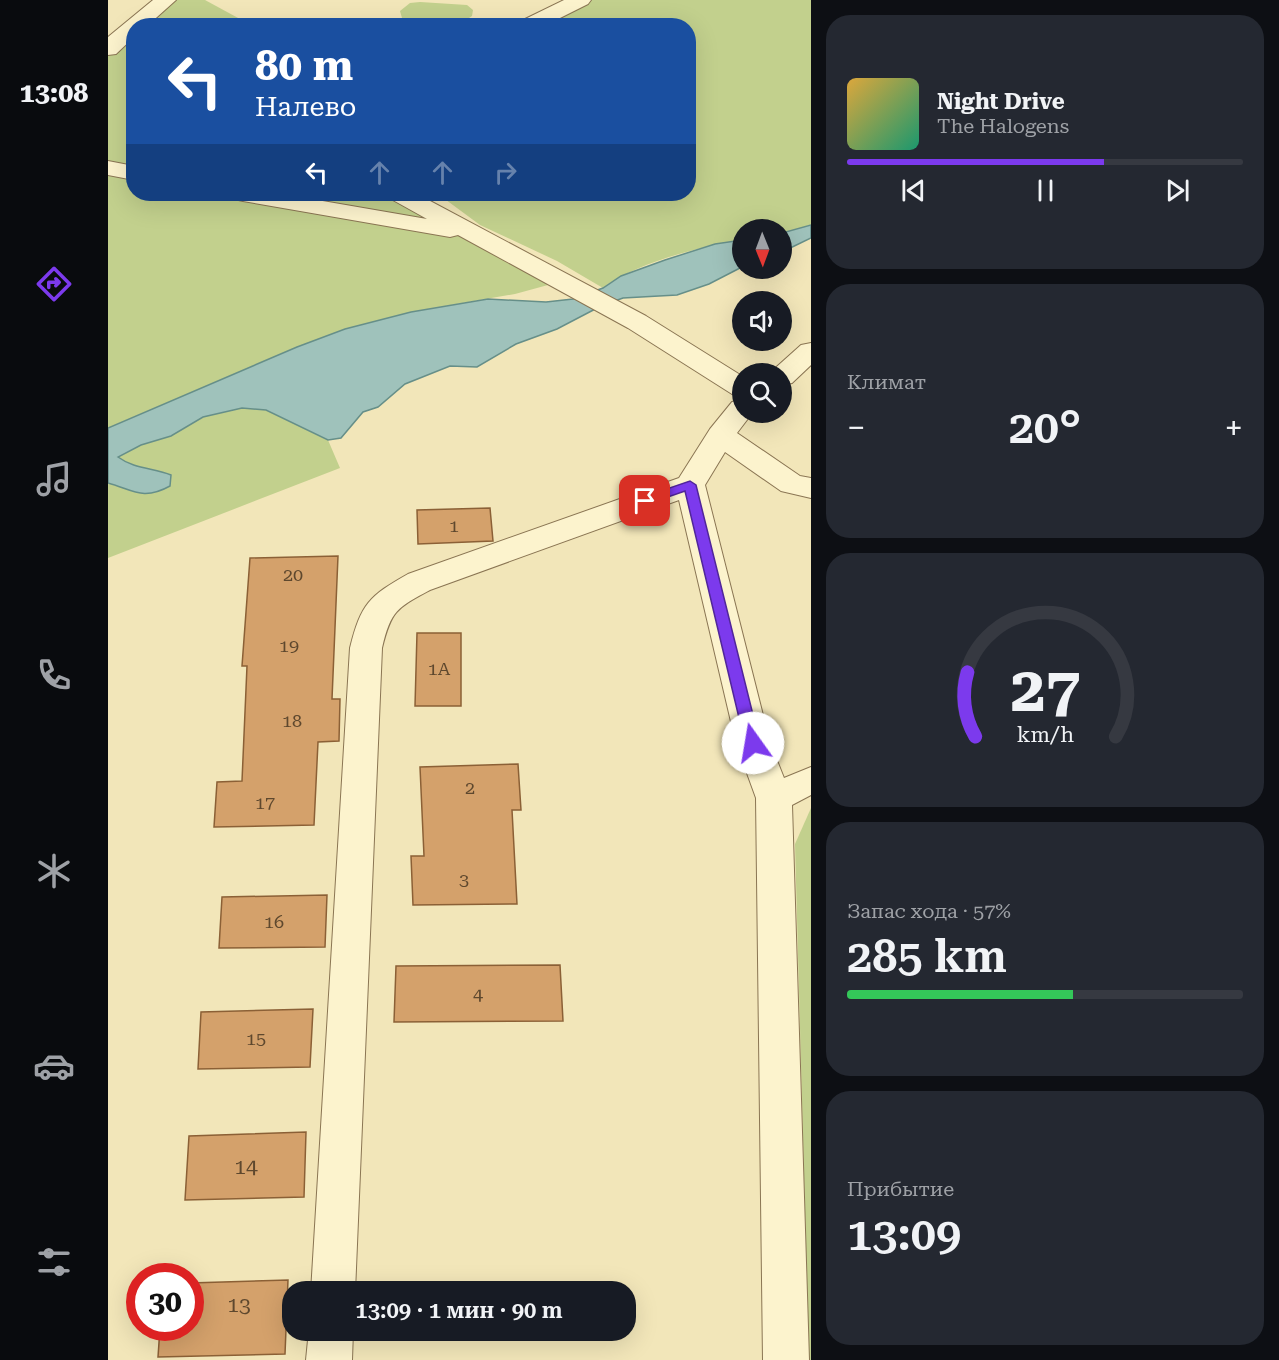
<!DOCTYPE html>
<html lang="ru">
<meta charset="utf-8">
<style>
:root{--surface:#171b24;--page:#242831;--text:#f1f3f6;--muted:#9ea1a6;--line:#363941;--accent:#7c3aed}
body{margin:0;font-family:"Roboto Serif",serif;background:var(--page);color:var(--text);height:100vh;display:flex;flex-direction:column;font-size:22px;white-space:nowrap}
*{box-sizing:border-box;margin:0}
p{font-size:20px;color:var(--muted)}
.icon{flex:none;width:33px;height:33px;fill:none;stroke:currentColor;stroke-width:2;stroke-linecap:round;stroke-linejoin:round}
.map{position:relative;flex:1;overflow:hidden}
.sheet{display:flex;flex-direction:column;gap:15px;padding:15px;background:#0d0f14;width:468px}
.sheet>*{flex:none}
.banner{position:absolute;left:18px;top:18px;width:570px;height:183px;border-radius:24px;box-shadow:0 6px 24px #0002;background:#1a4fa0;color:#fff;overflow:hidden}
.needle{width:39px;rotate:179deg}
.buttons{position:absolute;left:624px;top:219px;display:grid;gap:12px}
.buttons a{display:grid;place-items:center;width:60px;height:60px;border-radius:50%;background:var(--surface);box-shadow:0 6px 24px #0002;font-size:30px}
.speed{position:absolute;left:18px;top:1263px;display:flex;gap:12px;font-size:30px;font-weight:700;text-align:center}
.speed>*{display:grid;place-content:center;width:78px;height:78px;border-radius:50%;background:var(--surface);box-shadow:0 6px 24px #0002;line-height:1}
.speed .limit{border:9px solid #d22;background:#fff;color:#111}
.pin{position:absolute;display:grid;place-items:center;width:51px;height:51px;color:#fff;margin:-26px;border-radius:12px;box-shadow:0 3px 9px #0006}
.me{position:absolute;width:66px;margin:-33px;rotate:347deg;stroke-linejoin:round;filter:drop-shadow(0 0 4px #0008)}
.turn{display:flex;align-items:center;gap:21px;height:126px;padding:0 30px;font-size:27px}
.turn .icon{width:78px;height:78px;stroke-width:2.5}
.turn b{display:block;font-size:42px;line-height:51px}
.lanes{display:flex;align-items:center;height:57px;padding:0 30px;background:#0003;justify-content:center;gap:30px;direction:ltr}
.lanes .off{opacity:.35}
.big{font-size:45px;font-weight:600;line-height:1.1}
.sheet .widget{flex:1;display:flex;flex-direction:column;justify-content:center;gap:9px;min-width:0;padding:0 21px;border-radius:24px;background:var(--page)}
.sheet .dial{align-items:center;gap:0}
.dial svg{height:156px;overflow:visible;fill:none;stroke:var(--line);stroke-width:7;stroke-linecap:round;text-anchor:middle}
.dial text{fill:var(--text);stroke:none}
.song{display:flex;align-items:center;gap:18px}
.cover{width:72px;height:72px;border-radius:9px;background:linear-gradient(135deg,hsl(40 70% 55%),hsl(160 70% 35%))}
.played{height:6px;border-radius:3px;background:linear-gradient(90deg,var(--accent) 65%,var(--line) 65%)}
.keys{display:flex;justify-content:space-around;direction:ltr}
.heat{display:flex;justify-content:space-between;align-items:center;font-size:33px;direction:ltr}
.charge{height:9px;border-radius:4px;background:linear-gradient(90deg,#34c759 57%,var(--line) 0)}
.trip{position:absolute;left:174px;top:1281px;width:354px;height:60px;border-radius:24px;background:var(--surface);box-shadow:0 6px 24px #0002;font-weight:600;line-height:60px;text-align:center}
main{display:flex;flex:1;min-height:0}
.menu{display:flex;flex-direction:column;width:108px;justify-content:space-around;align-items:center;background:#090b0e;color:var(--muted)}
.menu .icon{width:42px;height:42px}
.menu .active{color:var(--accent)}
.menu b{font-size:27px;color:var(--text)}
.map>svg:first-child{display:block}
</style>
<main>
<nav class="menu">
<b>13:08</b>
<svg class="icon active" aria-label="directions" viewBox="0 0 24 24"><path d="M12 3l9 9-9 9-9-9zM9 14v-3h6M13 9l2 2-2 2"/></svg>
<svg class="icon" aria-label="music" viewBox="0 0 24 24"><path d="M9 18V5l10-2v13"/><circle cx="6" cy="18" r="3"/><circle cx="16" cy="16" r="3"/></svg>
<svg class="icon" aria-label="phone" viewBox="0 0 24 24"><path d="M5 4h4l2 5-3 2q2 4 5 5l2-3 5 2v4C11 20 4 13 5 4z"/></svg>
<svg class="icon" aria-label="climate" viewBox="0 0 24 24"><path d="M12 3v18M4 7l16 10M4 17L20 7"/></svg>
<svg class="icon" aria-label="car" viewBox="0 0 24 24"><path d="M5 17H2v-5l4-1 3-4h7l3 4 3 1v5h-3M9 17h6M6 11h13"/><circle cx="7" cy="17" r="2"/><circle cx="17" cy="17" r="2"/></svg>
<svg class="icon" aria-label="filters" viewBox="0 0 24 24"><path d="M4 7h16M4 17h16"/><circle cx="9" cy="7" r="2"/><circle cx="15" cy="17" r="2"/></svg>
</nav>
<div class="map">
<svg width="703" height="1360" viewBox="0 0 703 1360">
<rect width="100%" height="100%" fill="#f2e6b9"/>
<g fill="#c2d08d">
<path d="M63,0H97L143,25L30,26Z"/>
<path d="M482,0H703V225L674,233V230H634V240C594,246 527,263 495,288L449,261L372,225L330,194H580V26L427,25Z"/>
<path d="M312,2L359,5L365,10L364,16L358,20L362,25H296L292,11L302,3Z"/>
<path d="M21,33L26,38L25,169L0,165V53Z"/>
<path d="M0,169L25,174L26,194H133L369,237L439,281L440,285L407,294L303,312L237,329L189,347L0,428Z"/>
<path d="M165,194H296L349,222L343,225Z"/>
<path d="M134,408L158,410L220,440L232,468L0,558V483C25,490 35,501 61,486L36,468L21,464L10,457L33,445L63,436L95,417Z"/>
<path d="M703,808V1360H701L687,844Z"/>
</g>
<g fill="#9fc2bb" stroke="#668f89" stroke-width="1.5">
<path d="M703,225V238L674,252V233Z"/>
<path d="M634,240V267L601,284L569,295L515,298L493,306L449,329L408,344L369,367L342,366L297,384L270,407L255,412L233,438L220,440L158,410L134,408L95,417L63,436L33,445L10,457C26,469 46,468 63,475L62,486C35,501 25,490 0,483V428L189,347L237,329L303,312L380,299L438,302L465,299L495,288L513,276L557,260L607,244Z"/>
</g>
<g fill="#d4a16b" stroke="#8b6036" stroke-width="1.5">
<path d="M382,508L385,541L310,544L309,510Z"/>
<path d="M230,556L224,699H232L231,741L210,742L206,825L106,827L109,782L134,781L139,666H134L142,558Z"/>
<path d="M309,633H353V706H307Z"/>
<path d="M410,764L413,810H404L409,904L305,905L303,856H316L312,767Z"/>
<path d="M219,895L217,947L111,948L114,897Z"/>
<path d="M452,965L455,1021L286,1022L288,966Z"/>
<path d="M205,1009L202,1067L90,1069L93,1012Z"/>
<path d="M198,1132L196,1197L77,1200L81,1136Z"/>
<path d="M180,1280L177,1354L50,1357L52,1328H82V1283Z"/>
</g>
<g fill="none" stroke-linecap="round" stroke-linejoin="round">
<g stroke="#8a7553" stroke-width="2">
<g id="minor">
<path d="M45,0H68L39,26H26V37L8,54L0,55V37Z"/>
<path d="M456,0H483L480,4L436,26H408L411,22Z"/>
<path d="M0,161L26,166V180L0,175Z"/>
<path d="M123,194H174L319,219L283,199L280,194H309L538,316L634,376V396L624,394L520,328L350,235L342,237L135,201L126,199Z"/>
<path d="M703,343V365L684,383L674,385V374H663L664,371L693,345Z"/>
<path d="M634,399V412H645L629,433L692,476L703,478V498L673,491L617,452L597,485L662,743L676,778L703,767V795L684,805L701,1360H655L648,798L628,743L571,500L322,590C289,608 283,610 274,648L247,1292H203L242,648C253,604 261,596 300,574L571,478L602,429L624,402Z"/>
<path d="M201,1330H245L244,1360H198Z"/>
</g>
</g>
<use href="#minor" fill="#fcf3cd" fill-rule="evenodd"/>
</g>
<path fill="#7c3aed" stroke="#51269a" stroke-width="1.5" d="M582,481L588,485L652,743L645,749L637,743L577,491L537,505L531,501L532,498Z"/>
<g text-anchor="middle" stroke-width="4.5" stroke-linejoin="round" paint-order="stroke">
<g font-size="18" fill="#5e482e">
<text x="346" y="532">1</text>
<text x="185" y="581">20</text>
<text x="181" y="652">19</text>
<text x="331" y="675">1А</text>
<text x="184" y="727">18</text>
<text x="362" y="794">2</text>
<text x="157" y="809">17</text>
<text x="356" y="886">3</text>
<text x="166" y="928">16</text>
<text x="370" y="1000">4</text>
<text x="148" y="1045">15</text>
</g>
<g font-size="21" fill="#5e482e">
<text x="138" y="1174">14</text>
<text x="131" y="1312">13</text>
</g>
</g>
</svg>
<div class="buttons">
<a><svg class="needle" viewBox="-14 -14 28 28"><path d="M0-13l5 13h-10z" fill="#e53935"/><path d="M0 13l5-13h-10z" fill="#9ea1a6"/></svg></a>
<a><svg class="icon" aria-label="sound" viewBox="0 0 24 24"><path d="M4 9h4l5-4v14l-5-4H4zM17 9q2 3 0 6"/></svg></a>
<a><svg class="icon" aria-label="search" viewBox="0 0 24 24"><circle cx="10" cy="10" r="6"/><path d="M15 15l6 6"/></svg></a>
</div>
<div class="speed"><div class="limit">30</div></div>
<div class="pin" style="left:537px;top:501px;background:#d93025"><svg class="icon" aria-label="arrive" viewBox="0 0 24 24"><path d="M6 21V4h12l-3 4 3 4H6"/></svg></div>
<svg class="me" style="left:645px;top:743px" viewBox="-20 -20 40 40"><circle r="19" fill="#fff"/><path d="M0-13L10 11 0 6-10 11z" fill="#7c3aed"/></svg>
<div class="trip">13:09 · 1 мин · 90 m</div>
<div class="banner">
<div class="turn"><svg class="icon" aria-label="left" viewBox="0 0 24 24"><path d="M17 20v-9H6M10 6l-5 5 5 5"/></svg><div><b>80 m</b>Налево</div></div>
<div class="lanes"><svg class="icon" aria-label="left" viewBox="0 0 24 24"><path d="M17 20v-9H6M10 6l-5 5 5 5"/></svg><svg class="icon off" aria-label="ahead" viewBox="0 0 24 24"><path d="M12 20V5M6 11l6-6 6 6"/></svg><svg class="icon off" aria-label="ahead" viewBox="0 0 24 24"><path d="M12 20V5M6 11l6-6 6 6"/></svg><svg class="icon off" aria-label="right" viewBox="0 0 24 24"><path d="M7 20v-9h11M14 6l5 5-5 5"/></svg></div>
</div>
</div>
<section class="sheet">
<div class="widget">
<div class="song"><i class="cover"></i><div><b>Night Drive</b><p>The Halogens</p></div></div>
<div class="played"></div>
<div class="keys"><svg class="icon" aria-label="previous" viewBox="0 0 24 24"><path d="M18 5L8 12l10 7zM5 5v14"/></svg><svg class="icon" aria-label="pause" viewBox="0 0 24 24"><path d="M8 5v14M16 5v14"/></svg><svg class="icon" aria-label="next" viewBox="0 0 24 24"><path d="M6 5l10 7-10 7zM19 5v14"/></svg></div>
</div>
<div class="widget"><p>Климат</p>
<div class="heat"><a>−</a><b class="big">20°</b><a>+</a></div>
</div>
<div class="widget dial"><svg viewBox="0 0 100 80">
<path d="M14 69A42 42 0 1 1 86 69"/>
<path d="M14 69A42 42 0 0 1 10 36" stroke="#7c3aed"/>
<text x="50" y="56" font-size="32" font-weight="700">27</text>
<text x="50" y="72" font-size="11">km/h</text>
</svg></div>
<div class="widget"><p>Запас хода · 57%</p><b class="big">285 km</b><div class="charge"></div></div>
<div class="widget"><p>Прибытие</p><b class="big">13:09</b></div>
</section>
</main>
